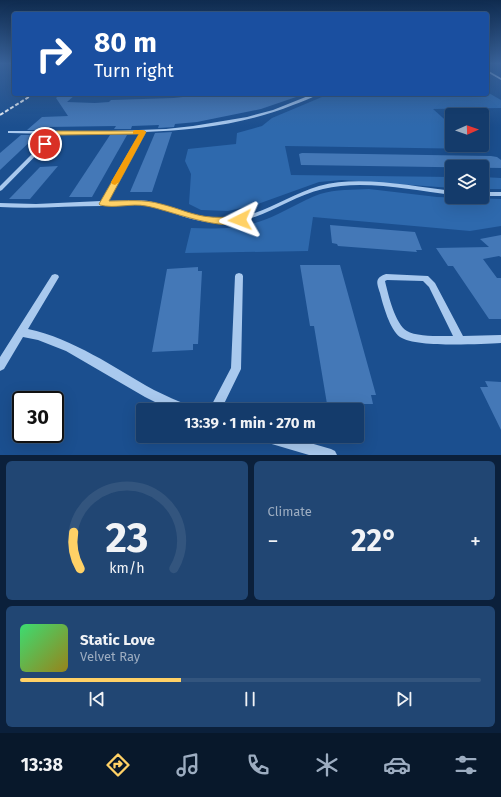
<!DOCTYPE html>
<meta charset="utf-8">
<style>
:root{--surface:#143b6b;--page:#214673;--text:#f1f3f6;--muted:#9dadc1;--line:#33557e;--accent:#ffd166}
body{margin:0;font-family:"Fira Sans",sans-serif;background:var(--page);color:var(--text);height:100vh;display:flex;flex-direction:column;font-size:15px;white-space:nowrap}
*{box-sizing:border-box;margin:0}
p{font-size:13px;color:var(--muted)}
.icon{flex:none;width:22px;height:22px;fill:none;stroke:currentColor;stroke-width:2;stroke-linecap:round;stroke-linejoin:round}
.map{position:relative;height:455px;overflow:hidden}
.panel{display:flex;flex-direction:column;gap:6px;padding:6px;background:#0b203b;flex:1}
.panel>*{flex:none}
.hud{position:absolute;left:12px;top:12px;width:477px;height:84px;border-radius:4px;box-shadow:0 4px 16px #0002,0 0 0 1px var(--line);background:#1a4fa0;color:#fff;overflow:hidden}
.needle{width:26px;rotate:88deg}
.tools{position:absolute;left:445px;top:108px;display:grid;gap:8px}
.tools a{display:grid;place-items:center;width:44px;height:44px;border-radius:4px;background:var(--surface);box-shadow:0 4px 16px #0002,0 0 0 1px var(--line);font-size:20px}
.speed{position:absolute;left:12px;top:391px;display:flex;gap:8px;font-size:20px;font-weight:700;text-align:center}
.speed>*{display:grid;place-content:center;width:52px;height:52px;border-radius:50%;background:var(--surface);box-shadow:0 4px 16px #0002,0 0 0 1px var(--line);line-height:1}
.speed .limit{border:2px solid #111;border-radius:6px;background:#fff;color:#111}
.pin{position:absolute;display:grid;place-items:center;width:34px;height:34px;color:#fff;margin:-17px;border:2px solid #fff;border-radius:50%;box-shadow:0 1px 4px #0007}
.me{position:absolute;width:44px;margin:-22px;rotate:267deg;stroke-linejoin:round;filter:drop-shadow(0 0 3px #0008)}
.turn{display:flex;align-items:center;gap:14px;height:84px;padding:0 16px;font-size:18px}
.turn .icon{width:52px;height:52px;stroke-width:2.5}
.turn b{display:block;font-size:28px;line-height:34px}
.big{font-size:30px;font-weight:700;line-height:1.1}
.panel .tile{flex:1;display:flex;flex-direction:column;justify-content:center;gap:6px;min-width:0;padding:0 14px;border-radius:6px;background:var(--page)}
.panel .dial{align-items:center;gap:0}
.dial svg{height:104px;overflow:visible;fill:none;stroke:var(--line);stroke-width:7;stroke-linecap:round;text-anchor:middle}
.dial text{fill:var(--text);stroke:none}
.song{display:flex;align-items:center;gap:12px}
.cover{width:48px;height:48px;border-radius:6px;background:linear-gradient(135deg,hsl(140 70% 55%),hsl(50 70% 35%))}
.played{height:4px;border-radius:2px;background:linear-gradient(90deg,var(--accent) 35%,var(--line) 35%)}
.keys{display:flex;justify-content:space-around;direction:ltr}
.heat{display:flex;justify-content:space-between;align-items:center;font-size:22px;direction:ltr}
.panel .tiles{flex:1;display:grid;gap:6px;grid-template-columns:1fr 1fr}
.tile:last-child{grid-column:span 2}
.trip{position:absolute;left:136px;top:403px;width:228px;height:40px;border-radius:4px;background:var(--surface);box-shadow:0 4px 16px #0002,0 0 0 1px var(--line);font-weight:700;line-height:40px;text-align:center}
.tabs{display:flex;height:64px;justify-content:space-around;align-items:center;background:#08182b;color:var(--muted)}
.tabs .icon{width:28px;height:28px}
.tabs .selected{color:var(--accent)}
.tabs b{font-size:18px;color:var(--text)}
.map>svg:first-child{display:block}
</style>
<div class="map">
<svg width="501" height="455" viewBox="0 0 501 455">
<rect width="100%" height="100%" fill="#1b4f8f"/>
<g fill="#2e69ad">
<path d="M487,92L501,100V108L433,109L452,126V145H475L479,149L285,146L291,175L452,177V188L342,180L319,182L255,205L228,211L201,210L189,204L191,174L185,161L188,149L236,144L237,133L262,126L272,118L329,94H487Z"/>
<path d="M482,177L501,178V189H482Z"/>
<path d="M369,189L437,197L501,199V226L470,231L313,217L308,251L185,253L191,228C216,229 240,229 264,220C283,213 301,201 320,194C336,189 353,190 369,189Z"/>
</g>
<g fill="#4478b7">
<path d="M61,94H76L67,102L95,103L109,102L111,100L174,98L210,94H299V96L261,109L197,122L175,124L174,127L158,128L159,125L132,126L131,129H114L116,126L46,127L43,130H27L42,117L68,116L56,98Z"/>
<path d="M172,132L152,192H130L155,133Z"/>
<path d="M21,135H37L0,170V153Z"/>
<path d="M110,135H127L92,197H69Z"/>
<path d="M302,153L491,156L497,157L501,160V168L301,165L299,154Z"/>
<path d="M58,166L30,199H9L40,167Z"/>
<path d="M330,225L415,232L422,250H416L417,252L338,246L337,244L332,243Z"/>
<path d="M501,235V257L499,256L483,259L497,278H501V319H489L453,266H448L436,248L489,247L480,239Z"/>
<path d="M300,265H340L376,395H371L373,404H327L314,326H310Z"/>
<path d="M198,267V271H202L198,344H193V350L152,352L167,269Z"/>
<path d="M485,381L501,382V430L480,387H488Z"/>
</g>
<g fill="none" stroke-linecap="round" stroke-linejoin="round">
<g fill="#a9c9ee" fill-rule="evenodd">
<path d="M487,70L501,78V80L487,72Z"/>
<path d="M100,94H169L167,95L131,96L102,95Z"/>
<path d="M313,94H318C310,99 301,102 293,105C246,124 195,130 145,132L108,201C123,201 139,199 153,202C178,208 201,221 227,219C260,217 288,195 319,186C358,175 412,186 452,191V195C413,190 362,179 323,189C289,197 262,221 227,223C210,224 192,220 176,214C167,211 157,206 148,205C133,204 117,206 103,206C69,206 34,209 0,207V203L36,204L101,201L140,133L57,134L2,190L0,191V186L52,134L10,133H8V131H111L166,129L193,126L247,117L273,110Z"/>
<rect x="482" y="192" width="19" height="4"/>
<path d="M239,273L242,274L243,276L241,369L221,410H209L231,368L235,276L236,274Z"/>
<path d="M55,274L58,275L59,277L28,329C74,339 113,367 154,390C166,396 178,401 190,406L192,410H171L145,397L66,351L38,340L23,337L4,369L0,371V357L52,275Z"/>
<path d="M386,274L428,276L435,283L463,336L501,335V343C479,344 417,348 400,337C390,330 383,305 380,293C377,283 374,278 386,274ZM387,280L423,281L429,287L453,336C443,336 416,337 407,331C395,324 388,294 385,281Z"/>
<path d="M259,436H286L331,449L335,451L337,455H309L265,442L261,440Z"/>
</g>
<path stroke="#fff" stroke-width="1.5" stroke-dasharray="3.5 1.5" stroke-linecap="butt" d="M30,96L34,94"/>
<path stroke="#fff" stroke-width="2" stroke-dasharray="4 2" stroke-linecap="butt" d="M0,115L32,95"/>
</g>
<linearGradient id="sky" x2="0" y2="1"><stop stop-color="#0f2b4f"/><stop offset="0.5" stop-color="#39639b"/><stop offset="1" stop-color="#39639b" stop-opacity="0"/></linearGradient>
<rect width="501" height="127" fill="url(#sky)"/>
<path fill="#ffd166" stroke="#a68842" d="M56,131H145L146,132L109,201C126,201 144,199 161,204C178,208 194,216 211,217C219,218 240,216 244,220C229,235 166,209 146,206C131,203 115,209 100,205L99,204L139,134L58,135L47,146H43V143Z"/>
<path fill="#f59e0b" d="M135,130H143L146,132L119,182L115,185L112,184L111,182L139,134H133V131Z"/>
</svg>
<div class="tools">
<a><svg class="needle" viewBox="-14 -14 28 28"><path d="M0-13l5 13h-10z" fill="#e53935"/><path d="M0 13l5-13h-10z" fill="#9dadc1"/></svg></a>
<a><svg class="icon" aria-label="layers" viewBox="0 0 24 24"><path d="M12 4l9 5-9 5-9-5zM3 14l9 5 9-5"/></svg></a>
</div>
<div class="speed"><div class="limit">30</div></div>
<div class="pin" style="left:45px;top:144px;background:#d93025"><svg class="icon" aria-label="arrive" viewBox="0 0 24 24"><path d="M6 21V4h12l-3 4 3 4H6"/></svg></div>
<svg class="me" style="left:240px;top:220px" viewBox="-20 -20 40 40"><path d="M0-17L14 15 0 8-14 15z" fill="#ffd166" stroke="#fff" stroke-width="4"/></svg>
<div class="trip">13:39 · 1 min · 270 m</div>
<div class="hud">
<div class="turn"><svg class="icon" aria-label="right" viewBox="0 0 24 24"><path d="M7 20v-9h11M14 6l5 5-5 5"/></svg><div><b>80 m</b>Turn right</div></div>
</div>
</div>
<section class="panel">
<div class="tiles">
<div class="tile dial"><svg viewBox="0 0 100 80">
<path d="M14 69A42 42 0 1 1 86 69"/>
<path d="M14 69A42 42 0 0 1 9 41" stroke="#ffd166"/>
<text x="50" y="56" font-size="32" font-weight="700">23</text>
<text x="50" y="72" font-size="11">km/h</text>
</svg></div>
<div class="tile"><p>Climate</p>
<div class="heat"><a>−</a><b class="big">22°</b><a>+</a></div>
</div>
<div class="tile">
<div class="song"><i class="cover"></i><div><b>Static Love</b><p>Velvet Ray</p></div></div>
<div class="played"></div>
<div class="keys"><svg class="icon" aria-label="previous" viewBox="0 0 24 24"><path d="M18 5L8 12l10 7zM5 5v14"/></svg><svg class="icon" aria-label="pause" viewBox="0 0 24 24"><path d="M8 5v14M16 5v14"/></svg><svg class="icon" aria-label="next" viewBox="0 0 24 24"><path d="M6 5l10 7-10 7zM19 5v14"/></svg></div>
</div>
</div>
</section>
<nav class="tabs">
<b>13:38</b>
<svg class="icon selected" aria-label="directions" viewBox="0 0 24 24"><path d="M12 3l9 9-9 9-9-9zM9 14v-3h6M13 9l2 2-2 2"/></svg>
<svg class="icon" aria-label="music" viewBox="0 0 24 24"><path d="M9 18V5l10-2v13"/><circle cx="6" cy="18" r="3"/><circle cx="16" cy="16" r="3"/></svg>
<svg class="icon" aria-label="phone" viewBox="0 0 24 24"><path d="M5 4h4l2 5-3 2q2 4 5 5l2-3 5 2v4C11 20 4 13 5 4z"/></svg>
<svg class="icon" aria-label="climate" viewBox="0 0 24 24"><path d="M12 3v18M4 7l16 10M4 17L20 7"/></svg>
<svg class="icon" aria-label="car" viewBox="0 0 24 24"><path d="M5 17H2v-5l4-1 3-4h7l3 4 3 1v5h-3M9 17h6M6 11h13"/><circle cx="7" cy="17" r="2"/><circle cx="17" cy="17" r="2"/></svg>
<svg class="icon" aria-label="filters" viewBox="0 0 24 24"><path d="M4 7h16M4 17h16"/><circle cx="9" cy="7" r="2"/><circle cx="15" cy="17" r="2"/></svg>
</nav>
